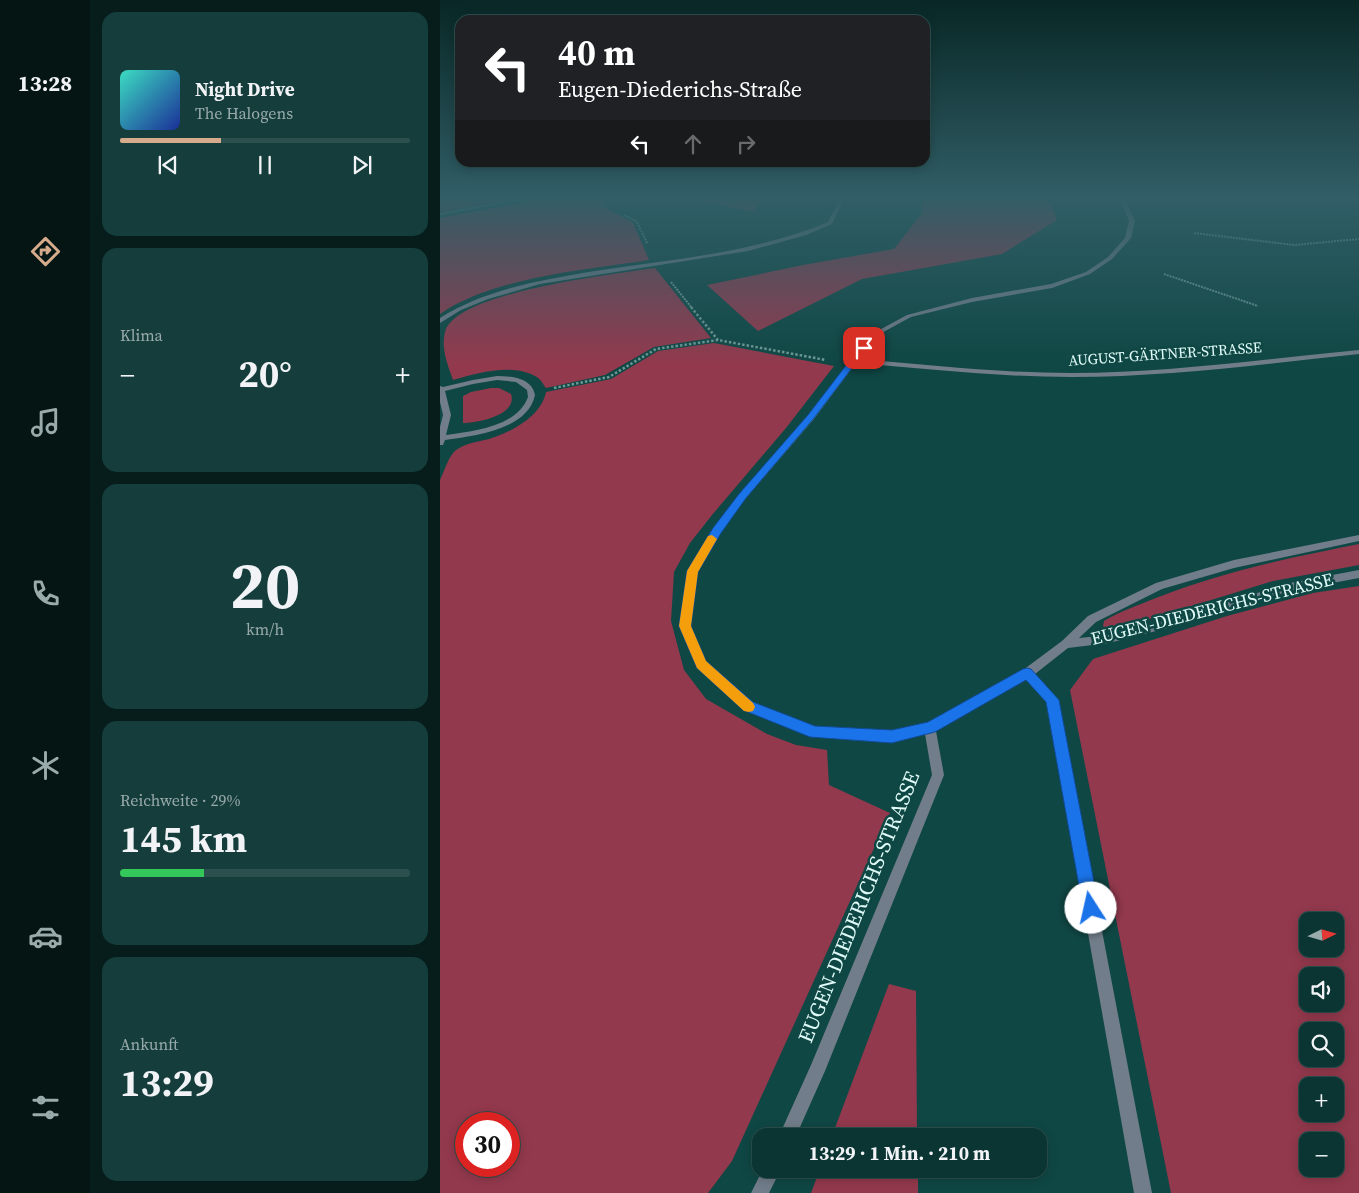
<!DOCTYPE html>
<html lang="de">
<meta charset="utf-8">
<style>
:root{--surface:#0b3533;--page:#143d3b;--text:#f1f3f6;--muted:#9aabac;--line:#2b504e;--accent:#d6ab8b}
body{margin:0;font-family:"Source Serif 4",serif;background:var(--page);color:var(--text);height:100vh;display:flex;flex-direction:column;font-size:19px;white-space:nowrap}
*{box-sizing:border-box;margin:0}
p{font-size:16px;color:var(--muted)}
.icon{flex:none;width:28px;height:28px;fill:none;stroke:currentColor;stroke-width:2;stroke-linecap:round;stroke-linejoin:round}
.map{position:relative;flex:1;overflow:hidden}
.details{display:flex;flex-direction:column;gap:12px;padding:12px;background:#061d1c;width:350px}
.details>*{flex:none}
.guide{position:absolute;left:15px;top:15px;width:475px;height:152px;border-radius:15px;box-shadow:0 2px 12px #0003,0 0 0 1px var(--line);background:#202124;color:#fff;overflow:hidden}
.needle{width:32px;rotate:85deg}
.tools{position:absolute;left:859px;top:912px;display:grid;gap:10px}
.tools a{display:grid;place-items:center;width:45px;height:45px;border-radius:10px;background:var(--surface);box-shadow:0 2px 12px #0003,0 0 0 1px var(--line);font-size:25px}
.speed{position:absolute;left:15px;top:1112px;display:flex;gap:10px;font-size:25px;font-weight:700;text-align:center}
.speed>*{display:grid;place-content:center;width:65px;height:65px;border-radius:50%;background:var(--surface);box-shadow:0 2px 12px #0003,0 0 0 1px var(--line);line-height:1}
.speed .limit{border:8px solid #d22;background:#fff;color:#111}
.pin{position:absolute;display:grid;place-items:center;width:42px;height:42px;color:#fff;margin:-21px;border-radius:10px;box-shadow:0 2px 8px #0006}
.me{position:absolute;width:55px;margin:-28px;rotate:350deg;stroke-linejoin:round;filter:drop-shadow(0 0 4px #0008)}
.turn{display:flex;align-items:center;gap:18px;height:105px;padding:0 20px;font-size:22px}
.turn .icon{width:65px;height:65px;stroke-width:2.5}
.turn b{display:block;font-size:35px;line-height:42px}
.lanes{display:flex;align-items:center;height:48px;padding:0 20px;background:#0003;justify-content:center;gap:25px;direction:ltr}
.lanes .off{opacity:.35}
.big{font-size:38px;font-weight:700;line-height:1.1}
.details .card{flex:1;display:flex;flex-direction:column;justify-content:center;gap:8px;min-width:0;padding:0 18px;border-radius:15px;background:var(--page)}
.details .dial{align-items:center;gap:0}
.dial b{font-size:65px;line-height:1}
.song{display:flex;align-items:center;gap:15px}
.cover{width:60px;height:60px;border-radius:8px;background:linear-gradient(135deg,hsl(170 70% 55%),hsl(230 70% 35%))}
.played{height:5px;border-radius:2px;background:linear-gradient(90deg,var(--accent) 35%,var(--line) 35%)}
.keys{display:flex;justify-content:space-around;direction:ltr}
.heat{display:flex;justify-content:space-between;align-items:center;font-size:28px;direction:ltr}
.charge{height:8px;border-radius:4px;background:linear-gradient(90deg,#34c759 29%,var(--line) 0)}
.trip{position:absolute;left:312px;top:1128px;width:295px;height:50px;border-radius:15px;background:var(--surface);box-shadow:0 2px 12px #0003,0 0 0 1px var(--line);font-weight:700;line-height:50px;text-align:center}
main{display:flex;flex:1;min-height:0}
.dock{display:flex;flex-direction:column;width:90px;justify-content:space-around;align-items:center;background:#041514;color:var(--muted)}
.dock .icon{width:35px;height:35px}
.dock .selected{color:var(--accent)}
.dock b{font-size:22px;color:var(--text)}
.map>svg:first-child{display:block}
</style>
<main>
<nav class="dock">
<b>13:28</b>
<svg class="icon selected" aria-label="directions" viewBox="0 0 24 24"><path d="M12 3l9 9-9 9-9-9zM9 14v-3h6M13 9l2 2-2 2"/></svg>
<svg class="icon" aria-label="music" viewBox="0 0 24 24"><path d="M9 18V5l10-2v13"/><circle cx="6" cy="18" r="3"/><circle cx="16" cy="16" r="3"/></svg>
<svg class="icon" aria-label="phone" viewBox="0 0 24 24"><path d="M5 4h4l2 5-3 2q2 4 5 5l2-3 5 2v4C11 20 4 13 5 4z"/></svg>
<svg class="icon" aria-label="climate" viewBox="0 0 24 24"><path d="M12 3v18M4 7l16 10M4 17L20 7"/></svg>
<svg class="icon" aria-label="car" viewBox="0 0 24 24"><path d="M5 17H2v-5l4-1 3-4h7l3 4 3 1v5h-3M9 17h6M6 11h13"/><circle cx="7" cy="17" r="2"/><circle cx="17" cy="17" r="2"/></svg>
<svg class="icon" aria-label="filters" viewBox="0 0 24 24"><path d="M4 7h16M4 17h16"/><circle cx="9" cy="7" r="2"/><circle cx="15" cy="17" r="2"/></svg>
</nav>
<section class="details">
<div class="card">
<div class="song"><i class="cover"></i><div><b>Night Drive</b><p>The Halogens</p></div></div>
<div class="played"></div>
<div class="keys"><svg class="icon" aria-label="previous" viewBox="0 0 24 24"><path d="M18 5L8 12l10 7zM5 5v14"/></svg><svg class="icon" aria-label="pause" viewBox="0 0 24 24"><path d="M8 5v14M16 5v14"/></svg><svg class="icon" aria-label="next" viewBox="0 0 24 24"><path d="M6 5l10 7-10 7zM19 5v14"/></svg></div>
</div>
<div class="card"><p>Klima</p>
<div class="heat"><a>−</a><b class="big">20°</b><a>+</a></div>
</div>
<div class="card dial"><b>20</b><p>km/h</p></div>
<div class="card"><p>Reichweite · 29%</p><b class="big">145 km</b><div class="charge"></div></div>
<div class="card"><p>Ankunft</p><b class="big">13:29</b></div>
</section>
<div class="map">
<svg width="919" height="1193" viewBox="0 0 919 1193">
<rect width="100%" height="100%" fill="#0f4744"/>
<g fill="#93394d" fill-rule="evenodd">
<path d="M0,198H78L0,212Z"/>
<path d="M107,198H167L163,206L193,223L209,260C145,270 54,277 0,314V218Z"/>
<path d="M245,198H323L314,212Z"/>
<path d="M481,198H609L617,220L562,254L422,279L318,331L267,285L363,265L454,249L482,213Z"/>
<path d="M215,268L271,338L214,347L165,375L106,388C103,384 100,378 95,376C72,363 37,373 13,380C7,363 0,346 6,329C23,291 175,274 215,268Z"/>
<path d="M274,343L394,366L346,428L272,515L250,543L234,572L231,621L244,670L266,699L327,734L356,745L387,750L389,785L450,813L292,1161L268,1193H0V480C4,472 9,455 16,450C26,443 37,442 49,439C71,432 101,417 106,392L171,379L218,351ZM26,1124H69V1166H26Z"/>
<path d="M51,388H59L71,394C78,415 37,423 23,423V396L31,392Z"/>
<path d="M919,544V565L833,581L690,625L667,629L663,626L664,621C680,611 699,605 716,598C784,571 849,558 919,544Z"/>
<path d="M919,586V1193H731L630,690L653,659L787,616L873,593ZM895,921V949H868V921ZM895,976V1004H868V976ZM895,1031V1059H868V1031ZM895,1086V1114H868V1086ZM868,1141H895V1169H868Z"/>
<path d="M449,984L476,991L477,1136H392Z"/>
<path d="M380,1169H478V1193H371Z"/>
</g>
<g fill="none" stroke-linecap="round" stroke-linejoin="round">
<g stroke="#6e9996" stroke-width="2" stroke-dasharray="2 1" stroke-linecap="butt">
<path d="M184,215L197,222L207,243"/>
<path d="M754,233L854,245L919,239"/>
<path d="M724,274L818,306"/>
<path d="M231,282L252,308"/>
</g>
<g stroke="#6e9996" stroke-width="2.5" stroke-dasharray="2.5 2" stroke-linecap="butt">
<path d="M251,307L278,340"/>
<path d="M114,388L169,377L216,349L278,340L386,360"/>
</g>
<path fill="#717d8a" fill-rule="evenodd" d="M170,198H174V199L172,200Z"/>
<g fill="#717d8a" fill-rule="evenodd">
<path d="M84,198H94L0,215V213Z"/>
<path d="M400,198H404L392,224L366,235L308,251L100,284L48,299L21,310L0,323V318C46,289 101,280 155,271C233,259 315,253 388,222Z"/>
<path d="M680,198H684L695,221L691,238L672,259L650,274L612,288L532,302L471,317L436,336L419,359C489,365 560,373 631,373C727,373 823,359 919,350V354C824,364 728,377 632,377C560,377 488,369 416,363L374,419L306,498L280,533L258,571L250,625L266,662L312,702L375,727L452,731L488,723L583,670L622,641L648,616L716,583L794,560L919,535V541L794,568L722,589L656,622L639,638L669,635L724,621L850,583L919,570V578L850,591L724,629L669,643L628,648L595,674L618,700L712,1193H694L607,702L586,679L496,731L504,775L385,1071L356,1136H339L371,1065L492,775L485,734L452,741L375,737L304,710L258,668L240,625L248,571L274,529L300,494L368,415L432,334L467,315L532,298L611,284L646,272L668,257L685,238L689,221Z"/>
<path d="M57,376C72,376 92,378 95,395C88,430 33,436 5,440L3,445H0V427L3,415L0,402V386L3,387L33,380ZM57,380L76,382L87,390L88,397C77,427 33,431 6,435L11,415L5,391L33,384Z"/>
<path d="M323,1169H341L329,1193H311Z"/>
</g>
</g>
<linearGradient id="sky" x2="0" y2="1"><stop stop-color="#082725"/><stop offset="0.54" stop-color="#315e67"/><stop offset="1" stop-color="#315e67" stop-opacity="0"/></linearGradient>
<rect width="919" height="365" fill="url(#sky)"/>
<path fill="#1a73e8" stroke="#114b97" d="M421,346L427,348L374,418L306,498L281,533L258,572L251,626L266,661L313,702L375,726L452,730L488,722L583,669L587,668L591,669L619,700L659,908L656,914L651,917L645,914L643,908L606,702L586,680L495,732L452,743L370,737L303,710L257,668L239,626L247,571L273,528L299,494L368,415Z"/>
<path fill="#f59e0b" d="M272,535L277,539L258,572L251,626L266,661L313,703L315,707L313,711L309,712L304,711L257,668L239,626L247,571L268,536Z"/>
<g text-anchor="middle" stroke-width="5" stroke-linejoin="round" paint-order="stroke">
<g font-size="15" fill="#e0fbf8" stroke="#0f4744">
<text transform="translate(725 354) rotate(-4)" y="5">AUGUST-GÄRTNER-STRASSE</text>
</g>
<g font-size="18" fill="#e0fbf8" stroke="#0f4744">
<text transform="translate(772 609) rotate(-14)" y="6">EUGEN-DIEDERICHS-STRASSE</text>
</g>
<g font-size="21" fill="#e0fbf8" stroke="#0f4744">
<text transform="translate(419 907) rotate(-68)" y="7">EUGEN-DIEDERICHS-STRASSE</text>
</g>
</g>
</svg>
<div class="tools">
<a><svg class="needle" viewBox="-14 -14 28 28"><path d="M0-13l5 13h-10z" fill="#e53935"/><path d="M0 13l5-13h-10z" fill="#9aabac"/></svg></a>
<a><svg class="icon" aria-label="sound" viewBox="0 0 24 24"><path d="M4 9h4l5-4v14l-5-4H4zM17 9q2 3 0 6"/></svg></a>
<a><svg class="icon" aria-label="search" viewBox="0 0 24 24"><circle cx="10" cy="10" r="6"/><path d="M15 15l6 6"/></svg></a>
<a>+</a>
<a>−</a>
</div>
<div class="speed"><div class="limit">30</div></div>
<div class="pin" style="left:424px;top:348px;background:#d93025"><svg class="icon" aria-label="arrive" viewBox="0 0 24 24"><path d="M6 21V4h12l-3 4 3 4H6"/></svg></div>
<svg class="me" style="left:651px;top:908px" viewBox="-20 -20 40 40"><circle r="19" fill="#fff"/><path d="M0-13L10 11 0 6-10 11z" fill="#1a73e8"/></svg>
<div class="trip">13:29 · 1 Min. · 210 m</div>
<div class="guide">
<div class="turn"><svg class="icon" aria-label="left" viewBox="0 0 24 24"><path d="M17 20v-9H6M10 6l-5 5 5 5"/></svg><div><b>40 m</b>Eugen-Diederichs-Straße</div></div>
<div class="lanes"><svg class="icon" aria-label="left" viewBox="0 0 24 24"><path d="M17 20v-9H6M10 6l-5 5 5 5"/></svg><svg class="icon off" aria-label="ahead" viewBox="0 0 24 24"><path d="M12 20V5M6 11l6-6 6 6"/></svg><svg class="icon off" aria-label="right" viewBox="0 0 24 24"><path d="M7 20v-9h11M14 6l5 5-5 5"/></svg></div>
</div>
</div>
</main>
